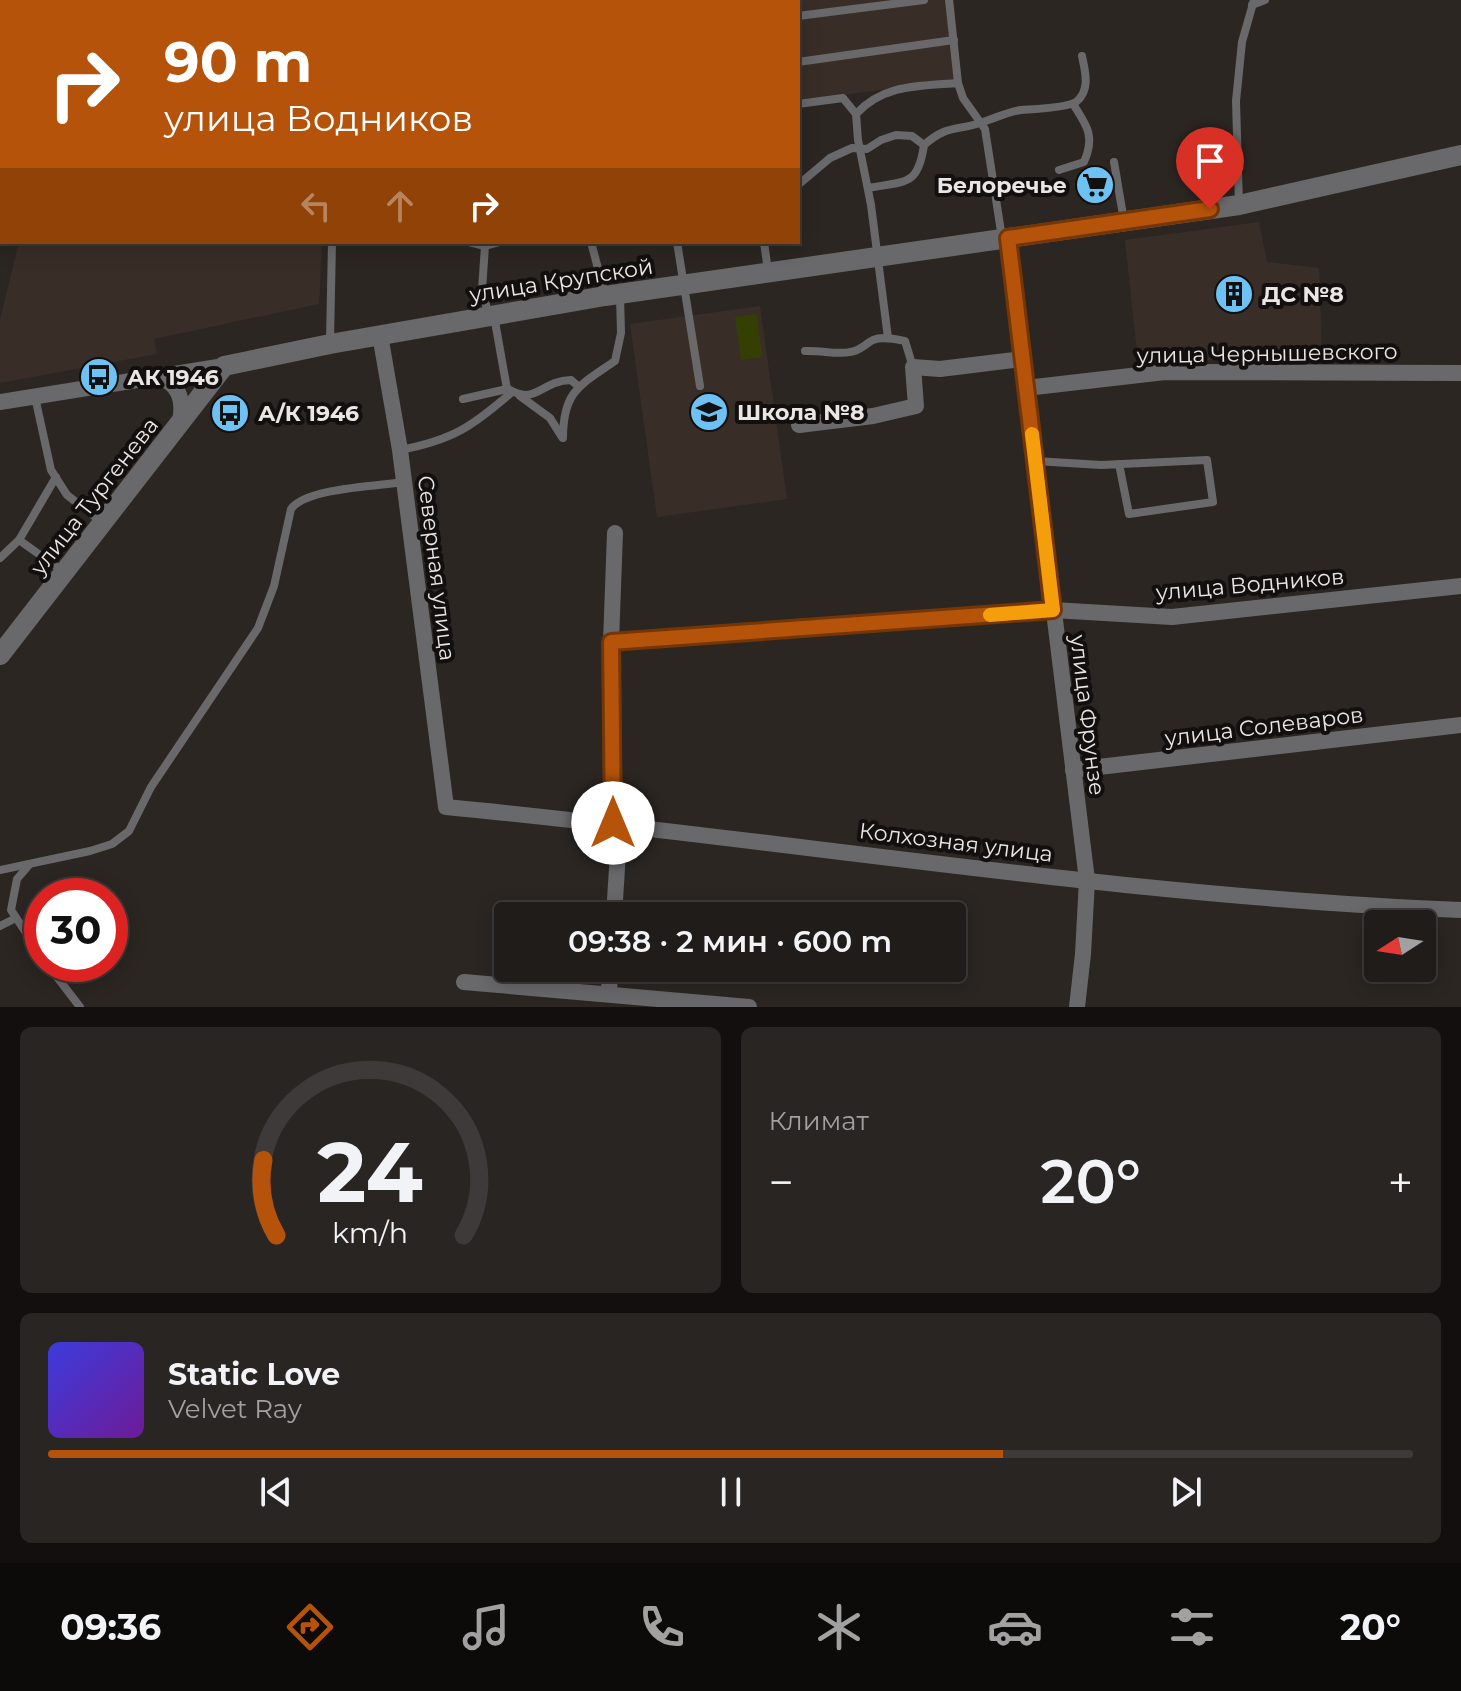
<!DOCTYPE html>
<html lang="ru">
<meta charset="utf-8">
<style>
:root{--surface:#201c1a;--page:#282523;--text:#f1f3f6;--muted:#a2a1a2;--line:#3d3a39;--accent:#b45309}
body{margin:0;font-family:Montserrat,sans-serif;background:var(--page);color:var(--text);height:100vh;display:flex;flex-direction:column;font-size:30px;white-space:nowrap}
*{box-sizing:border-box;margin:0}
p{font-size:26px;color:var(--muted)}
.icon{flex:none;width:44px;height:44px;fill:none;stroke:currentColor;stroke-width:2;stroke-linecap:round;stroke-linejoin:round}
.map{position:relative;height:1007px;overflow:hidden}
.details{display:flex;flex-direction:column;gap:20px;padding:20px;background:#120f0e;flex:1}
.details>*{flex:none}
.banner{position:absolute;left:0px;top:0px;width:800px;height:244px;box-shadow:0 4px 20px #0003,0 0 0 2px var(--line);background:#b45309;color:#fff;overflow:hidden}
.needle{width:52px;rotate:258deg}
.buttons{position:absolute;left:1364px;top:910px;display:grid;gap:16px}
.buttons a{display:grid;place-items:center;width:72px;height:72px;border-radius:8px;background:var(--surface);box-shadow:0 4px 20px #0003,0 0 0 2px var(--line);font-size:40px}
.speed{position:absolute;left:24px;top:878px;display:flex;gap:16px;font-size:40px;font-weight:700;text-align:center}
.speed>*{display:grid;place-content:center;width:104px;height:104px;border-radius:50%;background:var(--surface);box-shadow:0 4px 20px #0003,0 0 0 2px var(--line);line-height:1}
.speed .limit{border:12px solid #d22;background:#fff;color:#111}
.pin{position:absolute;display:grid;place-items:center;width:68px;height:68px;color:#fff;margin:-82px -34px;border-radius:50% 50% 50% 0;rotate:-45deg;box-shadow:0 0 8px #0007}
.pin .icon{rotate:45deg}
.me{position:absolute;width:88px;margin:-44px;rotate:0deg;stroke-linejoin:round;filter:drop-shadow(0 0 6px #0008)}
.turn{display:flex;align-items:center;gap:28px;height:168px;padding:0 32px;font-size:36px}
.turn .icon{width:104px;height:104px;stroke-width:2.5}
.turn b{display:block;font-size:56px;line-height:68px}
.lanes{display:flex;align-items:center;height:76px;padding:0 32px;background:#0003;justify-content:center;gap:40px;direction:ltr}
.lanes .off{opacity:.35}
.big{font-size:60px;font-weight:600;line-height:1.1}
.details .tile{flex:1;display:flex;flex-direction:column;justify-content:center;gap:12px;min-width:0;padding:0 28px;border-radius:12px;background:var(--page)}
.details .dial{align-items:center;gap:0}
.dial svg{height:208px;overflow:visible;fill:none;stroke:var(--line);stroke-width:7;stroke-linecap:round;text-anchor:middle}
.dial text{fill:var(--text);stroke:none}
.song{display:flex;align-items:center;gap:24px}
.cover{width:96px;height:96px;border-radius:12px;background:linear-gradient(135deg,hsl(240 70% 55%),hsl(280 70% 35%))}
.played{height:8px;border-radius:4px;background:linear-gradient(90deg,var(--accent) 70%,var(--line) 70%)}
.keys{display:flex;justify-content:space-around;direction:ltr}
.heat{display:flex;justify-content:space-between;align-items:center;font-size:44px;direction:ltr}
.details .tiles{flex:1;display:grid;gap:20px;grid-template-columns:1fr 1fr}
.tile:last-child{grid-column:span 2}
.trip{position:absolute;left:494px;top:902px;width:472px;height:80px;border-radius:8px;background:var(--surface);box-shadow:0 4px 20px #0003,0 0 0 2px var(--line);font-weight:600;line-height:80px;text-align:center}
.menu{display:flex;height:128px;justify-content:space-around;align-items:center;background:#0d0b0a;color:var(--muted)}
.menu .icon{width:56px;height:56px}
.menu .on{color:var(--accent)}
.menu b{font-size:36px;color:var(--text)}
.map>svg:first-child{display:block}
</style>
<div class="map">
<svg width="1461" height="1007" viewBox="0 0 1461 1007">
<rect width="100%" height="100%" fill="#2b2622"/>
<g fill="#382e27">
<path d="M108,0H337L107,2Z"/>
<path d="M774,0H954L961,79L798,101V2Z"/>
<path d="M1259,222L1267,262L1319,268L1322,357L1138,362L1125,240Z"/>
<path d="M19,242H322L319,304L154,339L157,354L0,383V320Z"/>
<path d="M760,306L787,499L657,517L630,324Z"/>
</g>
<path fill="#344003" d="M757,314L762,357L741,360L735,317Z"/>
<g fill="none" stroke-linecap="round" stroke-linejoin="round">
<g stroke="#69696c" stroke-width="8">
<path d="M779,0V2"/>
<path d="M949,0L958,83"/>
<path d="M82,2L83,0"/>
<path d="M1252,5L1265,0"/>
<path d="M798,16L924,0"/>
<path d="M798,62L954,40"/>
<path d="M798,104L843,98L856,114L858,140L871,205L888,338"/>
<path d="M856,114C884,84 919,86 958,83L963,98L985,129L1002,238"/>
<path d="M1114,162L1124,221"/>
<path d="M1059,170L1084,162C1095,137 1088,127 1073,104"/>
<path d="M0,184L2,179"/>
<path d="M798,185L830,158L852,148L867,149L881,140L896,135L912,136L924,145"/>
<path d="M868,188C905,181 918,187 924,145C947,125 955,131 980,123C994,119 1006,112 1021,110C1034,109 1067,108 1076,102C1091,90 1085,71 1082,56"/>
<path d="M1239,205L1236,101L1242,42L1254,0"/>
<path d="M469,242L485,246"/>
<path d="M591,242L605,295"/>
<path d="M677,242L700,386"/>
<path d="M764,242L768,271"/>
<path d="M489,316L482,290L485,246L500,242"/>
<path d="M330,341L332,242"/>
<path d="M805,351C819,350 839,355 850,352C860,351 865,344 873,340C882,336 895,339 905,341L913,367"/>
<path d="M508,389C537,406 540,381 571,380L579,387"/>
<path d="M520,396L550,418L562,437"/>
<path d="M35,397L51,470L67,495L103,523"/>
<path d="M463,399L507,389L494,316"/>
<path d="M563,438C563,391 580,385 615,361L621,333L620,295"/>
<path d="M400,450C453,440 473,426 512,392"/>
<path d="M1036,461L1101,465L1207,460L1213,502L1129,514L1119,464"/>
<path d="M19,540L64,572"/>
<path d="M0,558L19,540L56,477"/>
<path d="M29,865L17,879L11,910L42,957"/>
<path d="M0,870L90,851L112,844L129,831L151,787L258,628L274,586L291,509C306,488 377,486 404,482"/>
<path d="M0,926L16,918"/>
<path d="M47,964L80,1007"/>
</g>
<g stroke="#69696c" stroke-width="16">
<path d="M1008,238L1087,880L1083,954L1077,1007"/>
<path d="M380,335L400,450L446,807C784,839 1121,897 1461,910"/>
<path d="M156,377C180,382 184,401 180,422"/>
<path d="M1026,388L1165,372L1461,373"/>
<path d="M0,402L224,366"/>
<path d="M799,425L873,416L916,406L913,367L940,369L1022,359"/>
<path d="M611,642L1053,610L1172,617L1461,586"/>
<path d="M1073,770L1461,725"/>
<path d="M614,916L618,852L613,823L611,642L615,533"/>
<path d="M464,982L749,1007"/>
<path d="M609,993L610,968"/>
</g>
<path stroke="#69696c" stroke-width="20" d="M0,655L224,366L330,344L605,296L1239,205L1461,155"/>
</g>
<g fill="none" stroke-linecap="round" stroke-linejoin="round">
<g stroke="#753606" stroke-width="20">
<path id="route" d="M613,823L611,642L1053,610L1008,238L1210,209"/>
</g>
<use href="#route" stroke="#b45309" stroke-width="14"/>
<path stroke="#f59e0b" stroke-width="14" d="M990,615L1053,610L1032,434"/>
</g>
<defs>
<g id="supermarket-disc" transform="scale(2)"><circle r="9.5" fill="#6dc2f3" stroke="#120f0e"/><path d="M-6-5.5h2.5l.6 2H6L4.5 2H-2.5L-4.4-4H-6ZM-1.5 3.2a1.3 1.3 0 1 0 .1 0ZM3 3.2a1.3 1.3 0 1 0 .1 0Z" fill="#111"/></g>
<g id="building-disc" transform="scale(2)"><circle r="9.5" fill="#6dc2f3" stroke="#120f0e"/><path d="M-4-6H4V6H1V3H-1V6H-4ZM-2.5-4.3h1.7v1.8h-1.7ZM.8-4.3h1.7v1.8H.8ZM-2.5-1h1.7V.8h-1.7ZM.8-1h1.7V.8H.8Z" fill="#111"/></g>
<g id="bus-disc" transform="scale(2)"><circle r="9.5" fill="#6dc2f3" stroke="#120f0e"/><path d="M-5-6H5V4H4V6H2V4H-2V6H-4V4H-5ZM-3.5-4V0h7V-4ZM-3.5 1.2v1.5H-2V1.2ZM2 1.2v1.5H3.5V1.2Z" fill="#111"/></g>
<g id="school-disc" transform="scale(2)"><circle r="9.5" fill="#6dc2f3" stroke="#120f0e"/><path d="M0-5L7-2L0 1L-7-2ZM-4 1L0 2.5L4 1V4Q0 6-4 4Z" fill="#111"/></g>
</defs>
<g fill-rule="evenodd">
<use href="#supermarket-disc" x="1095" y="185"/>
<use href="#building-disc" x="1234" y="294"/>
<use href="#bus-disc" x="99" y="377"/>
<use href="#school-disc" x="709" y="412"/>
<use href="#bus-disc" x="230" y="413"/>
</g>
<g text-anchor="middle" stroke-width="8" stroke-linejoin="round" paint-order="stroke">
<g font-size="22" font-weight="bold" fill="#e9e6e4" stroke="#120f0e" text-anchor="start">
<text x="1067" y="193" text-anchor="end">Белоречье</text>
<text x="1262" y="302">ДС №8</text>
<text x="127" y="385">АК 1946</text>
<text x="737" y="420">Школа №8</text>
<text x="258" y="421">А/К 1946</text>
</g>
<g font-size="22" fill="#e9e6e4" stroke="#120f0e">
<text transform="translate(561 280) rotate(-9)" y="8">улица Крупской</text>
<text transform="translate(1267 353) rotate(-1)" y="8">улица Чернышевского</text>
<text transform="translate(94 496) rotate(-52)" y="8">улица Тургенева</text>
<text transform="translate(437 568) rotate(83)" y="8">Северная улица</text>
<text transform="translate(1250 584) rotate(-5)" y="8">улица Водников</text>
<text transform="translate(1088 715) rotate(83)" y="8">улица Фрунзе</text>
<text transform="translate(1264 726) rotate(-7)" y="8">улица Солеваров</text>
<text transform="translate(956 842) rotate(7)" y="8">Колхозная улица</text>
</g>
</g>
</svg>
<div class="buttons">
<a><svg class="needle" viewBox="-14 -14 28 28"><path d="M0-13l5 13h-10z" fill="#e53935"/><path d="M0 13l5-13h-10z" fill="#a2a1a2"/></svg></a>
</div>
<div class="speed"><div class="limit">30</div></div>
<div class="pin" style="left:1210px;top:209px;background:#d93025"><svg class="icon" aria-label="arrive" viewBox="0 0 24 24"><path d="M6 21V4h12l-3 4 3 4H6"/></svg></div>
<svg class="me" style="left:613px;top:823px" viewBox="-20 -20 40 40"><circle r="19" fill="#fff"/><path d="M0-13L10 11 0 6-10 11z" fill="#b45309"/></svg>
<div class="trip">09:38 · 2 мин · 600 m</div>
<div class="banner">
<div class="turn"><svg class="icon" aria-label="right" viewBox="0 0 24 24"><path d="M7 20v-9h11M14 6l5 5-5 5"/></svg><div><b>90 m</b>улица Водников</div></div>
<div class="lanes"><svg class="icon off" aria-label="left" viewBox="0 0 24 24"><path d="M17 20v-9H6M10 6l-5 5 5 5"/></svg><svg class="icon off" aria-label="ahead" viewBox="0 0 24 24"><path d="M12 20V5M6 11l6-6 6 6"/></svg><svg class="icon" aria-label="right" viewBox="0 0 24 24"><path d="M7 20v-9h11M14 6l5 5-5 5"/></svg></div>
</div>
</div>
<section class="details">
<div class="tiles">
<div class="tile dial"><svg viewBox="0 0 100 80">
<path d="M14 69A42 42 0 1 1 86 69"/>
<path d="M14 69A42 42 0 0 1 9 40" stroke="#b45309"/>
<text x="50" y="56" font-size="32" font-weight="700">24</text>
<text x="50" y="72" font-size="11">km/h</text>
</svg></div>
<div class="tile"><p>Климат</p>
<div class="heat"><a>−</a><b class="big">20°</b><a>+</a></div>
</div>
<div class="tile">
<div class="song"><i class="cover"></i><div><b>Static Love</b><p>Velvet Ray</p></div></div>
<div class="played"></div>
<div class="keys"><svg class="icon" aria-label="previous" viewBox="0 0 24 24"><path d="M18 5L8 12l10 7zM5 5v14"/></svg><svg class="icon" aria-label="pause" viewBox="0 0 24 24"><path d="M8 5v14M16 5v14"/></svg><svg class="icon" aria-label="next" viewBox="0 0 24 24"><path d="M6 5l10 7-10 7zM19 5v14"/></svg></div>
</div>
</div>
</section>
<nav class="menu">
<b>09:36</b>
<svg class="icon on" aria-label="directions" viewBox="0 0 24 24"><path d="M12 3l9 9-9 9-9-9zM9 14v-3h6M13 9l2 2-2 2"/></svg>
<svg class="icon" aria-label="music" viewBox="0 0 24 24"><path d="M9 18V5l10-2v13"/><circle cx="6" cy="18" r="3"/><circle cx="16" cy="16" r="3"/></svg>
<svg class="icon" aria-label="phone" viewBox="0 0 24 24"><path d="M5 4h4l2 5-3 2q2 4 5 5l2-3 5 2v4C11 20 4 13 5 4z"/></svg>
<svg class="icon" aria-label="climate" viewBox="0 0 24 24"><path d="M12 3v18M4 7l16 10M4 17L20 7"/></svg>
<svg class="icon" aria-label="car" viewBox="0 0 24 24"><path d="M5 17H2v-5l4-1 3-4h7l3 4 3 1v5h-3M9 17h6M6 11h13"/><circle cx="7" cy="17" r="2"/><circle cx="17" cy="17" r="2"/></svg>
<svg class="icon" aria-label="filters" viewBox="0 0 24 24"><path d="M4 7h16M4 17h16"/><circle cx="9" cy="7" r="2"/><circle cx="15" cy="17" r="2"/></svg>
<b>20°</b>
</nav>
